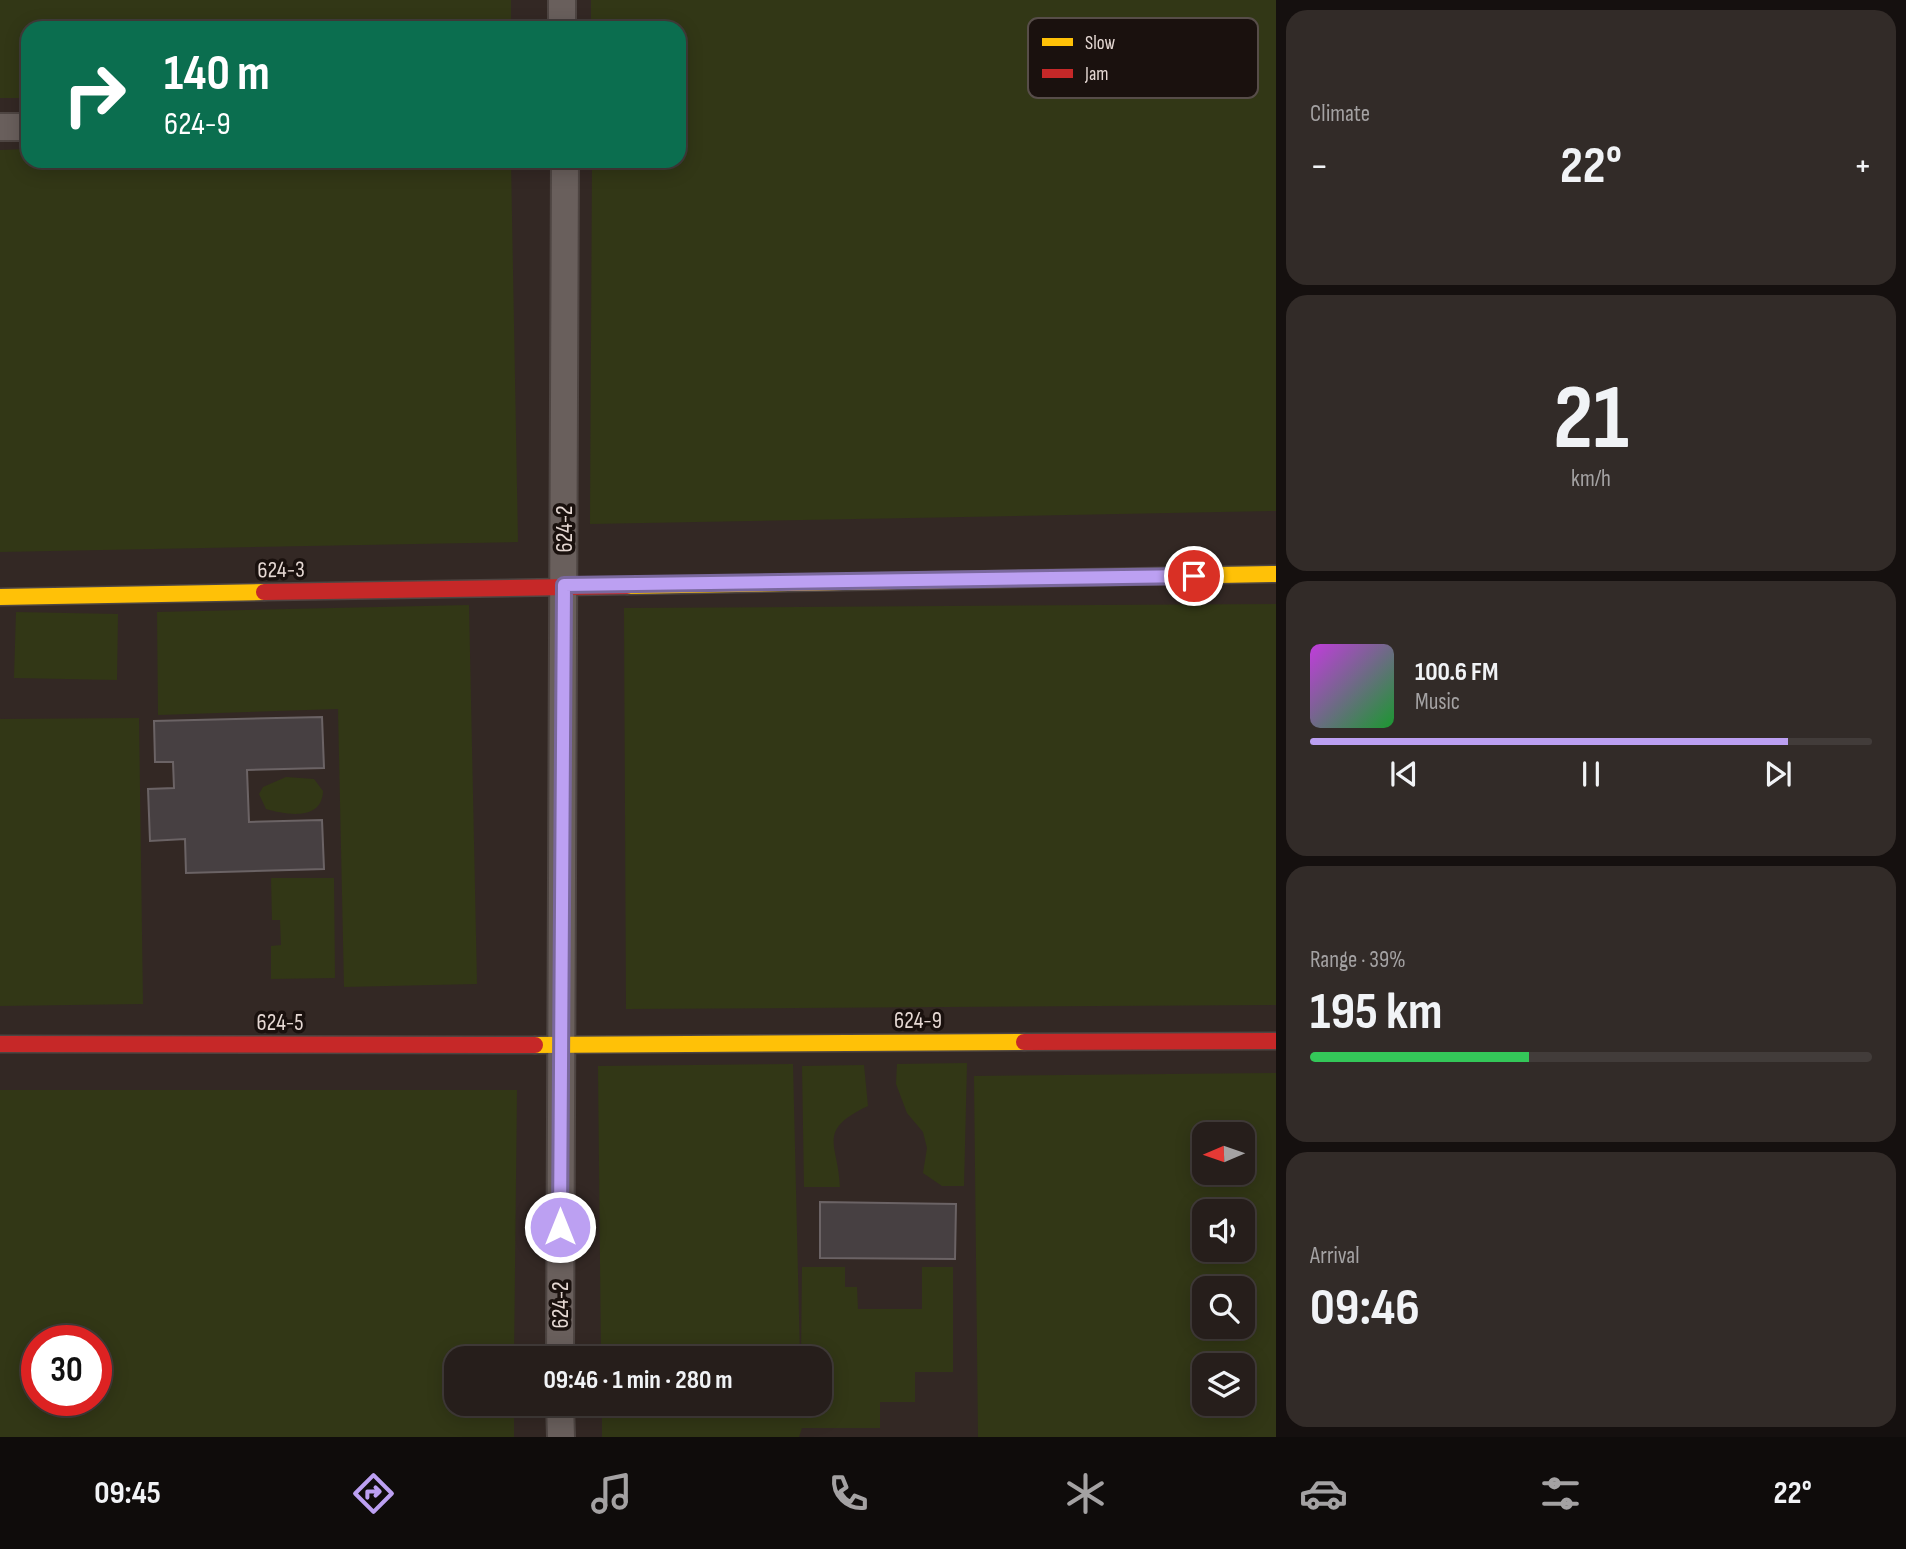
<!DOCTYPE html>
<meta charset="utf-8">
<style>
:root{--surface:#261e1b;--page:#322b28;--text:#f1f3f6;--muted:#a4a2a3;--line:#423c3a;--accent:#bca0f2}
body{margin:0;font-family:"Sofia Sans Condensed",sans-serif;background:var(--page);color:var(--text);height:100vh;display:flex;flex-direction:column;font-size:26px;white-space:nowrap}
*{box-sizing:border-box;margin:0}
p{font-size:23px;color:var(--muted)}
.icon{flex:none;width:38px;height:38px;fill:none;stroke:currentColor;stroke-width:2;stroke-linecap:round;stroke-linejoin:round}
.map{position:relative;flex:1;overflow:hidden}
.details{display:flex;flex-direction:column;gap:10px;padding:10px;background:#15100f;width:630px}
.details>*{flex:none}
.hud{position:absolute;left:21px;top:21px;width:665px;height:147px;border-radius:21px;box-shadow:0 4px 18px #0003,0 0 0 2px var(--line);background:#0b6e4f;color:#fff;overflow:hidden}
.needle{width:46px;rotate:268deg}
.fabs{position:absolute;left:1192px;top:1122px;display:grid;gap:14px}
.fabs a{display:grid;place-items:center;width:63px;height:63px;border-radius:14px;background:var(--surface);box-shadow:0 4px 18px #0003,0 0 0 2px var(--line);font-size:35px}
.speed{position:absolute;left:21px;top:1325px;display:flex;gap:14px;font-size:35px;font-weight:700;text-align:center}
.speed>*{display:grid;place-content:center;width:91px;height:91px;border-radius:50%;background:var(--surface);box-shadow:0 4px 18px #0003,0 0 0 2px var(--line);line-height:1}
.speed .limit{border:10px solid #d22;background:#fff;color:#111}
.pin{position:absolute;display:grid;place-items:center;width:60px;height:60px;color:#fff;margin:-30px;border:4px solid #fff;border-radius:50%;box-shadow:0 2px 7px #0007}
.me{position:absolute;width:77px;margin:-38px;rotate:0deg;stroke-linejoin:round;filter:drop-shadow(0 0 5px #0008)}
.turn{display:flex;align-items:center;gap:24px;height:147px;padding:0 28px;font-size:32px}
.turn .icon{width:91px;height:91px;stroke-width:2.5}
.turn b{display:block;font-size:49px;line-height:60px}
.big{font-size:52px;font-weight:700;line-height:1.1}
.details .card{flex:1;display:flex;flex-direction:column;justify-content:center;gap:10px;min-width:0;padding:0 24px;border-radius:21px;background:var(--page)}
.details .dial{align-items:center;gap:0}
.dial b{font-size:91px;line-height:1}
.song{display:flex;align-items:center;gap:21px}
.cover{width:84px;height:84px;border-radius:10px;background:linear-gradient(135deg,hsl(290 70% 55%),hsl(130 70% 35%))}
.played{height:7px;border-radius:4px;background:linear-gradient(90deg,var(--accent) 85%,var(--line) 85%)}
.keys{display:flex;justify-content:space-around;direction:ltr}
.heat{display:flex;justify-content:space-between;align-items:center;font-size:38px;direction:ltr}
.charge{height:10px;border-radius:5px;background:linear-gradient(90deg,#34c759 39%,var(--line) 0)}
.trip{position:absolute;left:444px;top:1346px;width:388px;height:70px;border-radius:21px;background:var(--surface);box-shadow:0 4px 18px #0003,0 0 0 2px var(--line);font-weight:700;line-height:70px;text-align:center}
.tabs{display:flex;height:112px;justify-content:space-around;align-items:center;background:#0f0c0b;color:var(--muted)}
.tabs .icon{width:49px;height:49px}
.tabs .selected{color:var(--accent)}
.tabs b{font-size:32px;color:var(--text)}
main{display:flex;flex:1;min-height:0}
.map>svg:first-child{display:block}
</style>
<main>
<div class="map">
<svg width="1276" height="1437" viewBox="0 0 1276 1437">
<rect width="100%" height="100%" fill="#332824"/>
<g fill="#323716" fill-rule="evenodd">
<path d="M0,0H511V28H28V98H0Z"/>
<path d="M591,0H1276V511L590,524L592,161H679V28H591Z"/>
<path d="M28,149V161H511L518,542L0,552V150Z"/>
<path d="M1276,604V1005L626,1009L624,608Z"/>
<path d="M469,605L477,984L344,987L338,709L158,715L157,612Z"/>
<path d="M16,612L118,614L117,680L14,678Z"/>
<path d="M139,718L143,1004L0,1006V719Z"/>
<path d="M286,777L314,779L323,791C322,821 287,815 266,809L259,794L263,787Z"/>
<path d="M271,878H334L335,978L271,979V946L281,945L280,920H272Z"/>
<path d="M967,1063L964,1186H942L923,1173L927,1148L923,1132L907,1113L896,1084L897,1064Z"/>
<path d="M793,1064L800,1358H601L598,1066Z"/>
<path d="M864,1065L868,1106C815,1131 839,1144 840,1187H804L802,1066Z"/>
<path d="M1276,1073V1437H978L974,1076ZM1204,1134H1242V1172H1204ZM1204,1211H1242V1250H1204ZM1204,1288H1242V1326H1204ZM1204,1365H1242V1404H1204Z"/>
<path d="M0,1090H517L514,1358H457V1404H514V1437H0ZM37,1340H96V1400H37Z"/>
<path d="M802,1267H845V1287H857L858,1309H922V1267H953V1372H915V1402H880V1428H802L799,1437H602V1404H821V1358H801Z"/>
</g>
<g fill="#474042" stroke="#6b6365" stroke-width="2">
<path d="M322,717L324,768L247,770L249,822L322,820L324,869L186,873L185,839L150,841L148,789L174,788L173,762H155L154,721Z"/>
<path d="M820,1202L956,1204L955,1259L820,1258Z"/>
</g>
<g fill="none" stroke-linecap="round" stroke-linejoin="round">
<g stroke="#4e4542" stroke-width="30">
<g id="street">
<path d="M562,0V28"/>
<path d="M0,127H28"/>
<path d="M560,1358L565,161"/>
<path d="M560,1404L561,1437"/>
</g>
</g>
<g stroke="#4e4542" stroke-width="19">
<g id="slow">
<path d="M627,586L1276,574"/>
<path d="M0,597L264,592"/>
<path d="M535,1045L1024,1042"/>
</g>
</g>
<g stroke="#4e4542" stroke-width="19">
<g id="jam">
<path d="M264,592L627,586"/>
<path d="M1024,1042L1276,1041"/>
<path d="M0,1044L535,1045"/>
</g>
</g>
<use href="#street" stroke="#695f5c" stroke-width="26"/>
<use href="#slow" stroke="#ffc107" stroke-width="16"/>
<use href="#jam" stroke="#c62828" stroke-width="16"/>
</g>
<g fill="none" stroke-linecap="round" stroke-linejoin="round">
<g stroke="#7a689d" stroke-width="18">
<path id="route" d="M560,1227L564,585L1194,576"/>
</g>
<use href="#route" stroke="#bca0f2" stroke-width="12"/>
</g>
<g text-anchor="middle" stroke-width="7" stroke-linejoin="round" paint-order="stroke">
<g font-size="23" fill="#e5d8d3" stroke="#1a110e">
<text transform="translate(564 529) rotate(-90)" y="8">624-2</text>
<text transform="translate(281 569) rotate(-1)" y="8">624-3</text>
<text x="918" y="1028">624-9</text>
<text x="280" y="1030">624-5</text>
<text transform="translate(560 1305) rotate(-90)" y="8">624-2</text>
</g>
</g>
<rect x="1028" y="18" width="230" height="80" rx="10" fill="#1a110e" stroke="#574d49" stroke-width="2"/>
<rect x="1042" y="38" width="31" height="8" fill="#ffc107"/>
<rect x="1042" y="69" width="31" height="9" fill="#c62828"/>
<g font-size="19" fill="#e5d8d3">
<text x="1085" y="49">Slow</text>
<text x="1085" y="80">Jam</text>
</g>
</svg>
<div class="fabs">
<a><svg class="needle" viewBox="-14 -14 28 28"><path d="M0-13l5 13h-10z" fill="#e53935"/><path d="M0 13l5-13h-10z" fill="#a4a2a3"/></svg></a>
<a><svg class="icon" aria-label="sound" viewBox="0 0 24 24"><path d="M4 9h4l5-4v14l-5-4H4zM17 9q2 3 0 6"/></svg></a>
<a><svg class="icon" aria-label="search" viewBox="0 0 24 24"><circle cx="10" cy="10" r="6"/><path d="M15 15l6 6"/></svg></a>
<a><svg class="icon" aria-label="layers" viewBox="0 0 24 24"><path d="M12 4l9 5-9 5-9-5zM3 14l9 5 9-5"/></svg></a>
</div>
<div class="speed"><div class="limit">30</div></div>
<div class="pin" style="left:1194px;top:576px;background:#d93025"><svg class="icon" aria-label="arrive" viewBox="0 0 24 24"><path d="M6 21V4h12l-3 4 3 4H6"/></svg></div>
<svg class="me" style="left:560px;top:1227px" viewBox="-20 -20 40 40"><circle r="17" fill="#bca0f2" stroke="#fff" stroke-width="3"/><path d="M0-11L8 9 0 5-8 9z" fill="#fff"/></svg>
<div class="trip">09:46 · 1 min · 280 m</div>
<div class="hud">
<div class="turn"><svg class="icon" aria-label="right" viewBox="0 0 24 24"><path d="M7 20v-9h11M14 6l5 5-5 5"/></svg><div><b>140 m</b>624-9</div></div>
</div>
</div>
<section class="details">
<div class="card"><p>Climate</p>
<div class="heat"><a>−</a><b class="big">22°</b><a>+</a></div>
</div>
<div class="card dial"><b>21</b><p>km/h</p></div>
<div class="card">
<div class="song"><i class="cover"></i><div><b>100.6 FM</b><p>Music</p></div></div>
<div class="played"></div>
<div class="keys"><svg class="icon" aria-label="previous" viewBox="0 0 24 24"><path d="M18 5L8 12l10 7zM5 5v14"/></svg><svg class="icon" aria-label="pause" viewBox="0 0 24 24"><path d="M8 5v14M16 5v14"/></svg><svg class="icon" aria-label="next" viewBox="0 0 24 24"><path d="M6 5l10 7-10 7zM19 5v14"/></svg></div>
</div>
<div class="card"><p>Range · 39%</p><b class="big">195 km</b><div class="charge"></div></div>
<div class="card"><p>Arrival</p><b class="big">09:46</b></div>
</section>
</main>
<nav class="tabs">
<b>09:45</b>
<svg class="icon selected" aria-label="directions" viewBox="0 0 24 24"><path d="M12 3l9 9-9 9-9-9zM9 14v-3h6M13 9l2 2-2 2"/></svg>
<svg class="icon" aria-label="music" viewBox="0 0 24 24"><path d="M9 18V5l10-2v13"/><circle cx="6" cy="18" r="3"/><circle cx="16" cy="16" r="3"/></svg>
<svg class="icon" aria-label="phone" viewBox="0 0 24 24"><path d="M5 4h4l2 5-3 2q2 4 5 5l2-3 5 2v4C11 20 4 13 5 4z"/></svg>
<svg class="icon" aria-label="climate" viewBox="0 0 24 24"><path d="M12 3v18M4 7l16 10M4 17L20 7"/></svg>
<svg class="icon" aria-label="car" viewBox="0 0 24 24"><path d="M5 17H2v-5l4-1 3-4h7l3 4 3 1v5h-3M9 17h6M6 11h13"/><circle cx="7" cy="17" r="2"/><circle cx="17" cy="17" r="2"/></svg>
<svg class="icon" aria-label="filters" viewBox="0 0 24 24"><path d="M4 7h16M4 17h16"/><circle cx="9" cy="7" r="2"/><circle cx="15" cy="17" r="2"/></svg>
<b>22°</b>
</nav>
